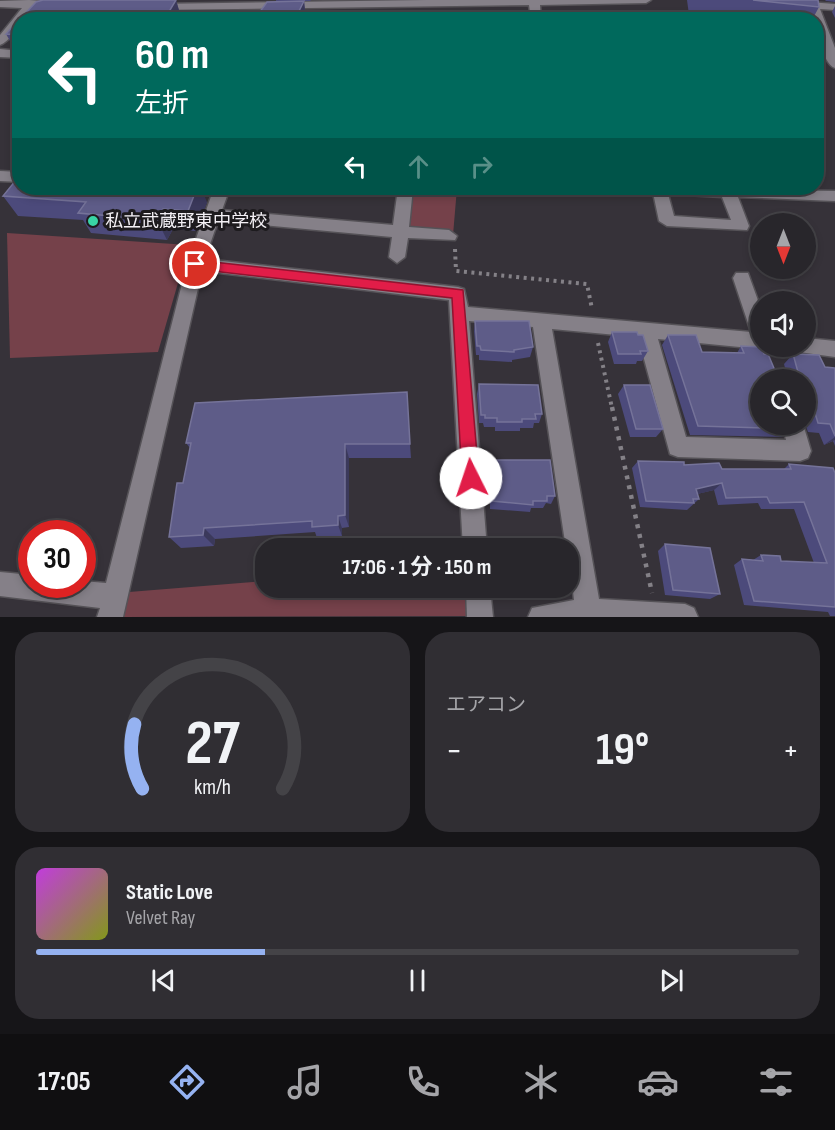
<!DOCTYPE html>
<html lang="ja">
<meta charset="utf-8">
<style>
:root{--surface:#28262b;--page:#302e33;--text:#f1f3f6;--muted:#a5a5a9;--line:#444347;--accent:#95b2f1}
body{margin:0;font-family:"Sofia Sans Condensed","Noto Sans JP",sans-serif;background:var(--page);color:var(--text);height:100vh;display:flex;flex-direction:column;font-size:22px;white-space:nowrap}
*{box-sizing:border-box;margin:0}
p{font-size:20px;color:var(--muted)}
.icon{flex:none;width:33px;height:33px;fill:none;stroke:currentColor;stroke-width:2;stroke-linecap:round;stroke-linejoin:round}
.map{position:relative;height:617px;overflow:hidden}
.sheet{display:flex;flex-direction:column;gap:15px;padding:15px;background:#161518;flex:1}
.sheet>*{flex:none}
.hud{position:absolute;left:12px;top:12px;width:812px;height:183px;border-radius:24px;box-shadow:0 3px 9px #0003,0 0 0 2px var(--line);background:#00695c;color:#fff;overflow:hidden}
.needle{width:39px;rotate:180deg}
.fabs{position:absolute;left:750px;top:213px;display:grid;gap:12px}
.fabs a{display:grid;place-items:center;width:66px;height:66px;border-radius:50%;background:var(--surface);box-shadow:0 3px 9px #0003,0 0 0 2px var(--line);font-size:30px}
.speed{position:absolute;left:18px;top:520px;display:flex;gap:12px;font-size:30px;font-weight:700;text-align:center}
.speed>*{display:grid;place-content:center;width:78px;height:78px;border-radius:50%;background:var(--surface);box-shadow:0 3px 9px #0003,0 0 0 2px var(--line);line-height:1}
.speed .limit{border:9px solid #d22;background:#fff;color:#111}
.pin{position:absolute;display:grid;place-items:center;width:51px;height:51px;color:#fff;margin:-26px;border:3px solid #fff;border-radius:50%;box-shadow:0 2px 6px #0007}
.me{position:absolute;width:66px;margin:-33px;rotate:356deg;stroke-linejoin:round;filter:drop-shadow(0 0 4px #0008)}
.turn{display:flex;align-items:center;gap:21px;height:126px;padding:0 24px;font-size:27px}
.turn .icon{width:78px;height:78px;stroke-width:2.5}
.turn b{display:block;font-size:42px;line-height:51px}
.lanes{display:flex;align-items:center;height:57px;padding:0 24px;background:#0003;justify-content:center;gap:30px;direction:ltr}
.lanes .off{opacity:.35}
.big{font-size:45px;font-weight:700;line-height:1.1}
.sheet .tile{flex:1;display:flex;flex-direction:column;justify-content:center;gap:9px;min-width:0;padding:0 21px;border-radius:24px;background:var(--page)}
.sheet .dial{align-items:center;gap:0}
.dial svg{height:156px;overflow:visible;fill:none;stroke:var(--line);stroke-width:7;stroke-linecap:round;text-anchor:middle}
.dial text{fill:var(--text);stroke:none}
.song{display:flex;align-items:center;gap:18px}
.cover{width:72px;height:72px;border-radius:9px;background:linear-gradient(135deg,hsl(290 70% 55%),hsl(70 70% 35%))}
.played{height:6px;border-radius:3px;background:linear-gradient(90deg,var(--accent) 30%,var(--line) 30%)}
.keys{display:flex;justify-content:space-around;direction:ltr}
.heat{display:flex;justify-content:space-between;align-items:center;font-size:33px;direction:ltr}
.sheet .tiles{flex:1;display:grid;gap:15px;grid-template-columns:1fr 1fr}
.tile:last-child{grid-column:span 2}
.trip{position:absolute;left:255px;top:538px;width:324px;height:60px;border-radius:24px;background:var(--surface);box-shadow:0 3px 9px #0003,0 0 0 2px var(--line);font-weight:700;line-height:60px;text-align:center}
.tab-bar{display:flex;height:96px;justify-content:space-around;align-items:center;background:#100f11;color:var(--muted)}
.tab-bar .icon{width:42px;height:42px}
.tab-bar .current{color:var(--accent)}
.tab-bar b{font-size:27px;color:var(--text)}
.map>svg:first-child{display:block}
</style>
<div class="map">
<svg width="835" height="617" viewBox="0 0 835 617">
<rect width="100%" height="100%" fill="#363239"/>
<g fill="#75414a">
<path d="M411,188H457L453,235L408,229Z"/>
<path d="M7,233L189,245L158,352L10,358Z"/>
<path d="M265,581L266,588H469L471,616L123,617L129,592Z"/>
</g>
<g fill="none" stroke-linecap="round" stroke-linejoin="round">
<g stroke="#555257" stroke-width="3">
<g id="minor">
<path d="M29,0L56,2L61,5L56,8H33L24,20H20C20,28 8,42 0,45V35L22,8L0,7V1Z"/>
<path d="M426,0H651L646,3L540,5L541,20H531L529,5L155,10L150,7L155,4Z"/>
<path d="M795,1L835,4V10L820,9L835,48V68C823,64 816,31 816,20H813L809,8L791,6L790,4Z"/>
<path d="M0,49L20,51V58L0,57Z"/>
<path d="M0,171L20,172V182L0,181Z"/>
<path d="M214,188H230L222,210L393,225L398,188H413L409,227L449,230L457,236L455,240L408,238L405,257L397,263L389,257L392,237L218,221L205,259L458,287L464,289L468,307L751,332L733,278L736,273H748L760,306V346H767L760,349L658,339L686,437L786,440L782,424H803L811,451L808,458L800,461L678,457L670,454L638,337L552,329L599,599L685,604L694,608L698,617H528L532,608L574,600L568,549H566L533,327L469,321L487,549H463L449,300L202,271L123,617H97L100,608L0,596V572L32,575V585H82V581L106,583L187,264Z"/>
<path d="M652,188L835,191V201L738,197L749,226L747,230L667,226L659,221ZM668,194L722,197L731,220L674,216Z"/>
<path d="M806,338L835,341V357L799,352L797,346H806Z"/>
<path d="M466,588H490L493,617H467Z"/>
</g>
</g>
<g stroke="#848187" stroke-width="4" stroke-dasharray="3 4.5" stroke-linecap="butt">
<path d="M455,249L456,271L587,284L592,309"/>
<path d="M598,343L612,408"/>
</g>
<path stroke="#848187" stroke-width="4.5" stroke-dasharray="4 6" stroke-linecap="butt" d="M612,407L652,593"/>
<use href="#minor" fill="#858088" fill-rule="evenodd"/>
</g>
<g fill="#4c4a7b">
<path d="M176,0L180,14L177,20H20V49L14,48L6,34L36,2Z"/>
<path d="M276,0H311L310,1H304L305,11L301,20H261L259,13L276,1Z"/>
<path d="M687,0H818L819,7L812,20H768L726,15L725,18L689,15Z"/>
<path d="M825,0H835V2L826,1Z"/>
<path d="M835,6V18L832,12Z"/>
<path d="M3,196L207,202L196,231L173,229L167,240L91,233L83,220L18,216Z"/>
<path d="M475,321L533,347L530,357L512,360V362L479,360V355H476L474,331Z"/>
<path d="M612,332L638,335L648,351L642,361H637L636,364H614L608,342Z"/>
<path d="M668,335L702,352L737,353L741,346L764,354L776,373L786,372L784,364L793,354L825,367L835,368V446L833,441L824,445L819,433L808,432L805,424L806,380H760L793,429L783,437L690,435L662,345Z"/>
<path d="M479,384L542,414L539,423H534L533,428H520V431H495V427H484L483,423H479L477,394Z"/>
<path d="M624,385L663,429L656,437H630L618,394Z"/>
<path d="M186,443L410,444L411,458H349V527L342,528V536L317,538L315,532L215,539L214,546L181,548L169,537L183,483L190,448Z"/>
<path d="M485,460L555,496L551,504L546,503L543,508H531L530,512L490,509V502H486L483,468Z"/>
<path d="M638,461L684,465L722,469H784L789,464L835,473V616H830L828,612L744,605L734,565L742,559L753,560L761,555L781,561L814,563L794,509H761L758,503L718,505L714,490L697,494L699,499L687,510L640,507L632,468Z"/>
<path d="M665,544L720,594L710,599L665,595L658,551Z"/>
<path d="M492,588H565V589L563,592L493,591Z"/>
</g>
<g fill="#3b395b">
<path d="M176,0L180,14L177,20H164Z"/>
<path d="M304,1L305,11L301,20H298L297,15Z"/>
<path d="M63,11L67,20H55Z"/>
<path d="M197,188H201L207,202L196,231L188,211Z"/>
<path d="M163,209L173,229L167,240L157,220Z"/>
<path d="M835,437V440L824,445Z"/>
<path d="M345,444L349,458V527L345,515Z"/>
<path d="M722,483L714,490L689,496L696,489Z"/>
<path d="M338,516L342,528V536L338,525Z"/>
<path d="M204,528L215,539L214,546L203,535Z"/>
</g>
<g fill="#5e5c88" stroke="#757399" stroke-width="1.5">
<path d="M43,0H176L164,20H121L127,12L63,11L55,20H20V35L6,34L36,2Z"/>
<path d="M753,0H818L819,7Z"/>
<path d="M304,1L297,15L259,13L267,2Z"/>
<path d="M20,175V188H197L188,211L163,209L157,220L78,213L86,202L3,196Z"/>
<path d="M475,321H529L533,347L514,350V352L481,350L480,346H477Z"/>
<path d="M612,332H637L638,335H643L648,351H640L641,354H618Z"/>
<path d="M668,335H696L702,352L744,353L741,346L761,347L764,354H768L776,373L798,372L793,354L819,355L825,367L835,368V436L830,424L818,423L815,413H806V380H760V424H792L793,429L698,426Z"/>
<path d="M479,384L538,385L542,414H535L536,419H522V422H497V418H485V415H481Z"/>
<path d="M624,385H650L663,429H636Z"/>
<path d="M407,392L410,444H345V515L338,516V525L312,527V521L204,528L203,535L169,537L177,483H183L191,443H186L195,403Z"/>
<path d="M485,460H550L555,496H547V501H533V505L492,501V495H488Z"/>
<path d="M638,461L684,462V465L719,463L722,469H791L789,464L833,468L835,473V607L754,601L742,559L763,561L761,555L780,556L781,561L827,563L804,502L770,503L767,497L726,498L722,483L696,489L699,499H693L694,503L646,501Z"/>
<path d="M665,544L710,548L720,594L673,590Z"/>
<path d="M495,588H565V589Z"/>
</g>
<path fill="#e11d48" stroke="#92132f" stroke-width="1.5" d="M195,260L463,290L479,478L477,484L471,486L465,484L462,478L452,298L195,269L189,264Z"/>
<circle fill="#39d4a5" stroke="#1d1b1e" stroke-width="2" cx="93" cy="221" r="6"/>
<g text-anchor="middle" stroke-width="6" stroke-linejoin="round" paint-order="stroke">
<g font-size="18" fill="#f3f0f5" stroke="#1d1b1e" text-anchor="start">
<text x="105" y="227">私立武蔵野東中学校</text>
</g>
</g>
</svg>
<div class="fabs">
<a><svg class="needle" viewBox="-14 -14 28 28"><path d="M0-13l5 13h-10z" fill="#e53935"/><path d="M0 13l5-13h-10z" fill="#a5a5a9"/></svg></a>
<a><svg class="icon" aria-label="sound" viewBox="0 0 24 24"><path d="M4 9h4l5-4v14l-5-4H4zM17 9q2 3 0 6"/></svg></a>
<a><svg class="icon" aria-label="search" viewBox="0 0 24 24"><circle cx="10" cy="10" r="6"/><path d="M15 15l6 6"/></svg></a>
</div>
<div class="speed"><div class="limit">30</div></div>
<div class="pin" style="left:195px;top:264px;background:#d93025"><svg class="icon" aria-label="arrive" viewBox="0 0 24 24"><path d="M6 21V4h12l-3 4 3 4H6"/></svg></div>
<svg class="me" style="left:471px;top:478px" viewBox="-20 -20 40 40"><circle r="19" fill="#fff"/><path d="M0-13L10 11 0 6-10 11z" fill="#e11d48"/></svg>
<div class="trip">17:06 · 1 分 · 150 m</div>
<div class="hud">
<div class="turn"><svg class="icon" aria-label="left" viewBox="0 0 24 24"><path d="M17 20v-9H6M10 6l-5 5 5 5"/></svg><div><b>60 m</b>左折</div></div>
<div class="lanes"><svg class="icon" aria-label="left" viewBox="0 0 24 24"><path d="M17 20v-9H6M10 6l-5 5 5 5"/></svg><svg class="icon off" aria-label="ahead" viewBox="0 0 24 24"><path d="M12 20V5M6 11l6-6 6 6"/></svg><svg class="icon off" aria-label="right" viewBox="0 0 24 24"><path d="M7 20v-9h11M14 6l5 5-5 5"/></svg></div>
</div>
</div>
<section class="sheet">
<div class="tiles">
<div class="tile dial"><svg viewBox="0 0 100 80">
<path d="M14 69A42 42 0 1 1 86 69"/>
<path d="M14 69A42 42 0 0 1 10 36" stroke="#95b2f1"/>
<text x="50" y="56" font-size="32" font-weight="700">27</text>
<text x="50" y="72" font-size="11">km/h</text>
</svg></div>
<div class="tile"><p>エアコン</p>
<div class="heat"><a>−</a><b class="big">19°</b><a>+</a></div>
</div>
<div class="tile">
<div class="song"><i class="cover"></i><div><b>Static Love</b><p>Velvet Ray</p></div></div>
<div class="played"></div>
<div class="keys"><svg class="icon" aria-label="previous" viewBox="0 0 24 24"><path d="M18 5L8 12l10 7zM5 5v14"/></svg><svg class="icon" aria-label="pause" viewBox="0 0 24 24"><path d="M8 5v14M16 5v14"/></svg><svg class="icon" aria-label="next" viewBox="0 0 24 24"><path d="M6 5l10 7-10 7zM19 5v14"/></svg></div>
</div>
</div>
</section>
<nav class="tab-bar">
<b>17:05</b>
<svg class="icon current" aria-label="directions" viewBox="0 0 24 24"><path d="M12 3l9 9-9 9-9-9zM9 14v-3h6M13 9l2 2-2 2"/></svg>
<svg class="icon" aria-label="music" viewBox="0 0 24 24"><path d="M9 18V5l10-2v13"/><circle cx="6" cy="18" r="3"/><circle cx="16" cy="16" r="3"/></svg>
<svg class="icon" aria-label="phone" viewBox="0 0 24 24"><path d="M5 4h4l2 5-3 2q2 4 5 5l2-3 5 2v4C11 20 4 13 5 4z"/></svg>
<svg class="icon" aria-label="climate" viewBox="0 0 24 24"><path d="M12 3v18M4 7l16 10M4 17L20 7"/></svg>
<svg class="icon" aria-label="car" viewBox="0 0 24 24"><path d="M5 17H2v-5l4-1 3-4h7l3 4 3 1v5h-3M9 17h6M6 11h13"/><circle cx="7" cy="17" r="2"/><circle cx="17" cy="17" r="2"/></svg>
<svg class="icon" aria-label="filters" viewBox="0 0 24 24"><path d="M4 7h16M4 17h16"/><circle cx="9" cy="7" r="2"/><circle cx="15" cy="17" r="2"/></svg>
</nav>
